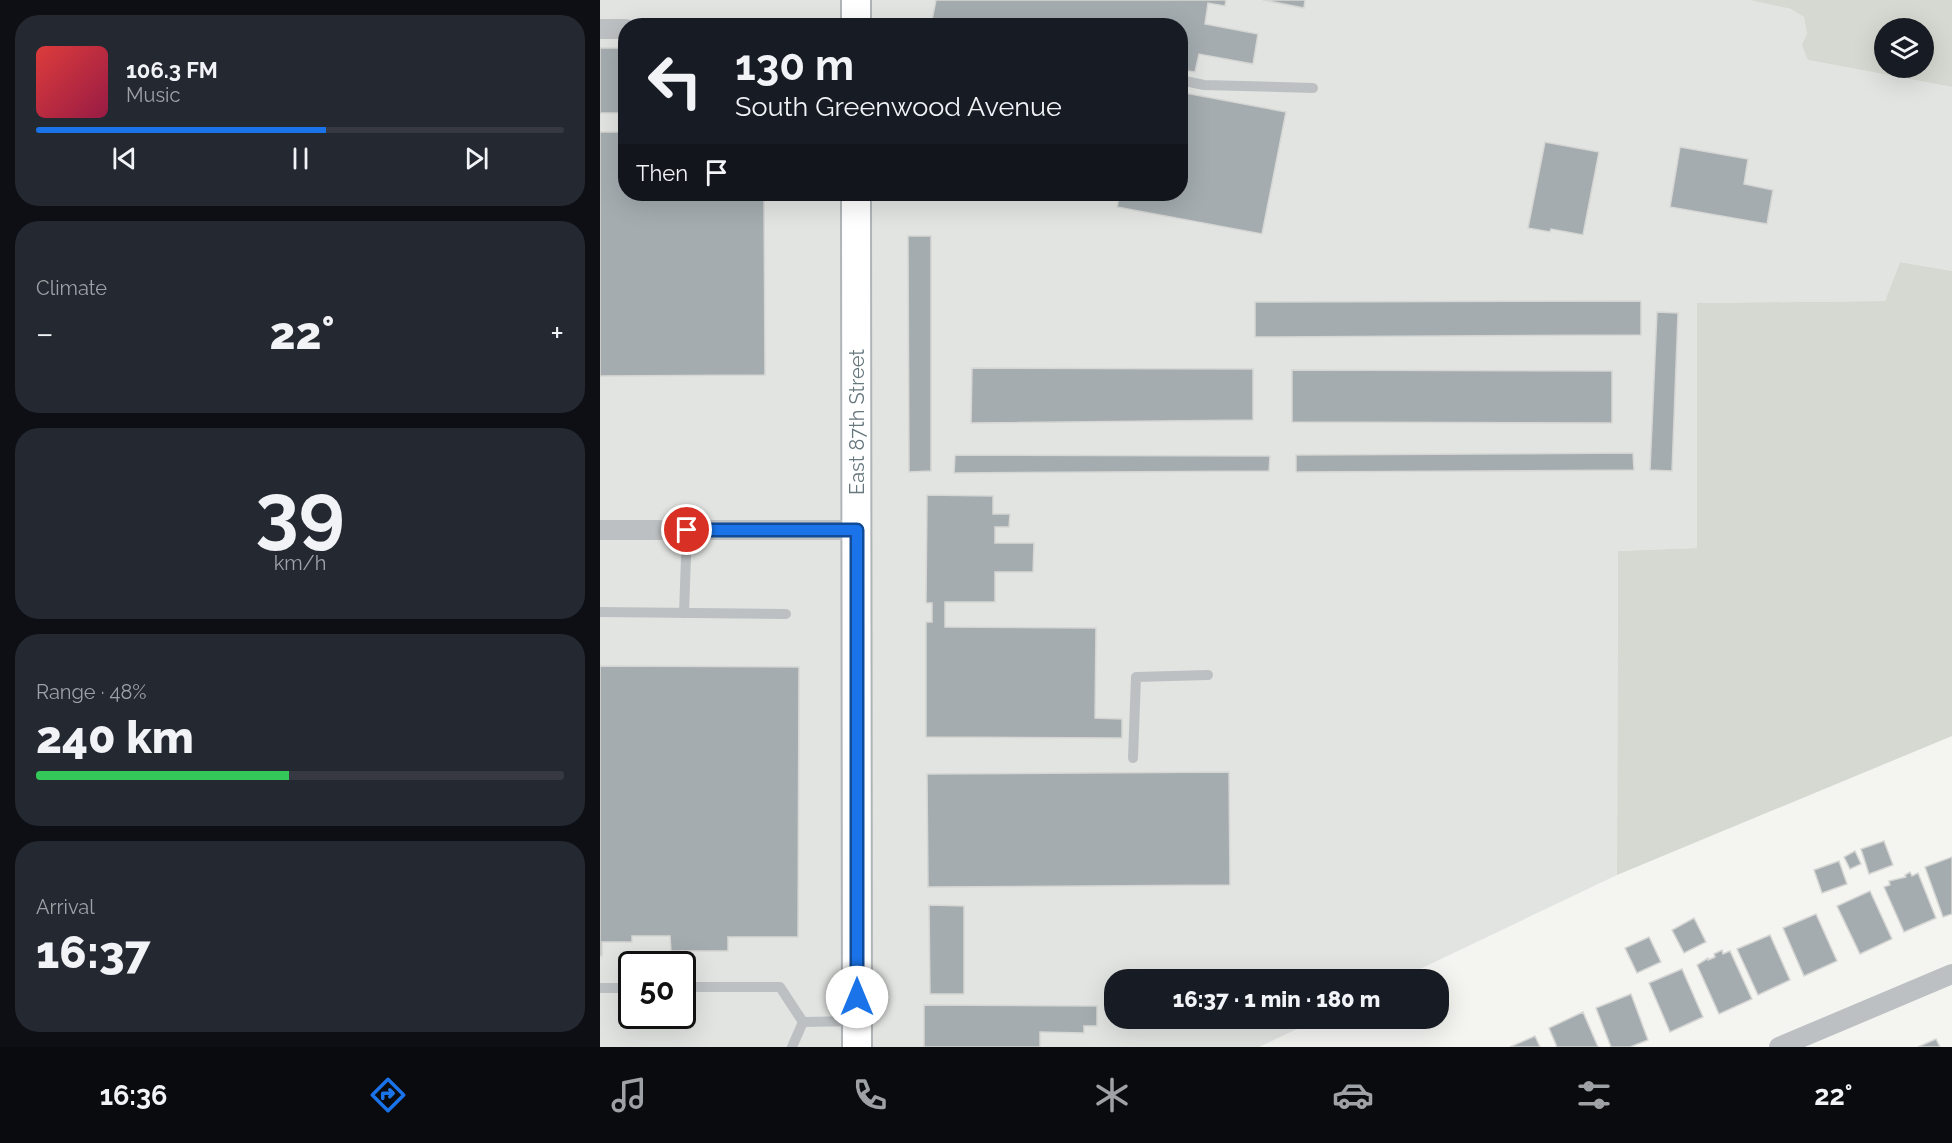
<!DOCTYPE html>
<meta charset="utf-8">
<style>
:root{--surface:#171b24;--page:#242831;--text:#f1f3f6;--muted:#9ea1a6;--line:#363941;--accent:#1a73e8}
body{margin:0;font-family:Raleway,sans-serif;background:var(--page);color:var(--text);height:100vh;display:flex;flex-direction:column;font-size:22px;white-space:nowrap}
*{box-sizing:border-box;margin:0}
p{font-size:20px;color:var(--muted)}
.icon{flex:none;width:33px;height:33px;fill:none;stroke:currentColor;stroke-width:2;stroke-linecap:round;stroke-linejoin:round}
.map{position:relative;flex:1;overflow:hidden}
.drawer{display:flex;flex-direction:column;gap:15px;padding:15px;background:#0d0f14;width:600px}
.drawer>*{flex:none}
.hud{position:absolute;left:18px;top:18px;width:570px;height:183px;border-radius:24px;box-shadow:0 6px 24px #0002;background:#171b24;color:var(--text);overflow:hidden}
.buttons{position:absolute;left:1274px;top:18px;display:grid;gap:12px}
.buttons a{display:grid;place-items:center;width:60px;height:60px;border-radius:50%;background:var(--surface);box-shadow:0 6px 24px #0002;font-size:30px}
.speed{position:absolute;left:18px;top:951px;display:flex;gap:12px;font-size:30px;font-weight:700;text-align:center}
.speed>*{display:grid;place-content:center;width:78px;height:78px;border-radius:50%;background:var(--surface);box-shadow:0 6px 24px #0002;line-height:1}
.speed .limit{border:3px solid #111;border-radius:9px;background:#fff;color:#111}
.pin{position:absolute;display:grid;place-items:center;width:51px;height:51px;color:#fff;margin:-26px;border:3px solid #fff;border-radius:50%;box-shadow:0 2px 6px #0007}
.me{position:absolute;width:66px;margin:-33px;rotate:0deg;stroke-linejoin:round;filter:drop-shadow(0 0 4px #0008)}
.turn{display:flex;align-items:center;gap:21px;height:126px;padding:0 18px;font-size:27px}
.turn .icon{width:78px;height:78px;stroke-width:2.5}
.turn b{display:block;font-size:42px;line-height:51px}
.then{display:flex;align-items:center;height:57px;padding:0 18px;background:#0003;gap:12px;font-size:22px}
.big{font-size:45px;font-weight:800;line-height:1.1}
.drawer .widget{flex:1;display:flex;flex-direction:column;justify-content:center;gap:9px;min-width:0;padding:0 21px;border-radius:24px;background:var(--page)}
.drawer .dial{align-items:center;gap:0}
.dial b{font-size:78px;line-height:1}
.song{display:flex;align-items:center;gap:18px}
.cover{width:72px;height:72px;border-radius:9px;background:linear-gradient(135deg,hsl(0 70% 55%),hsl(340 70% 35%))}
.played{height:6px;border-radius:3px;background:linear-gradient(90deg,var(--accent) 55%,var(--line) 55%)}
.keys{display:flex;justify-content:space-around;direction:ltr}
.heat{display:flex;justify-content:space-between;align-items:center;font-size:33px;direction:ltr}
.charge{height:9px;border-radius:4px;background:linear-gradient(90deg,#34c759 48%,var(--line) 0)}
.trip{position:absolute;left:504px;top:969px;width:345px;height:60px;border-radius:24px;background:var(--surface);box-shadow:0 6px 24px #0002;font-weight:800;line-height:60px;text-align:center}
.tabs{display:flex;height:96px;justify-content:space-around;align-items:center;background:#090b0e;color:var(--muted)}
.tabs .icon{width:42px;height:42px}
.tabs .selected{color:var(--accent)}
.tabs b{font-size:27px;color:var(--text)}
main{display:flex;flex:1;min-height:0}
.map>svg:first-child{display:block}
</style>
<main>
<section class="drawer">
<div class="widget">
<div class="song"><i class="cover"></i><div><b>106.3 FM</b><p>Music</p></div></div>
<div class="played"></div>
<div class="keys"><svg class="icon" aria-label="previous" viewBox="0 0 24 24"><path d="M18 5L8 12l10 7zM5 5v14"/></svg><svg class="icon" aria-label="pause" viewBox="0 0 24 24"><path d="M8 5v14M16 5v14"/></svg><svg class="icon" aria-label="next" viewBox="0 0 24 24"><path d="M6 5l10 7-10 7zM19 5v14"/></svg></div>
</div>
<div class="widget"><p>Climate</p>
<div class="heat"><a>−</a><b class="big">22°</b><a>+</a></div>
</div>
<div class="widget dial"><b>39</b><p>km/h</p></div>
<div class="widget"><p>Range · 48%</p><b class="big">240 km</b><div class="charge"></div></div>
<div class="widget"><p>Arrival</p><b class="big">16:37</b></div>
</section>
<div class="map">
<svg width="1352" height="1047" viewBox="0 0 1352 1047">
<rect width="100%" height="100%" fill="#f4f4f1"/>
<path fill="#e2e4e2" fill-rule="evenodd" d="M0,0H1149L1191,9L1204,17L1207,34L1208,60L1352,87V271L1300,262L1285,301L1097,303V548L1018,551L1017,875L799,979L514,980V1018L718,1019L659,1047H0ZM26,26H580V194H26ZM32,964H82V1016H32Z"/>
<g fill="#d5d9d1" fill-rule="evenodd">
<path d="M1149,0H1352V87L1208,60L1202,45L1207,34L1204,17L1191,9ZM1323,28V68H1284V28Z"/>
<path d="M1300,262L1352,271V736L1017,875L1018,551L1097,548V303L1285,301Z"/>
</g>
<g fill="#a4acaf" stroke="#d6d6d4" stroke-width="1.5">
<path d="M336,0H626L625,6L608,3L605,24L658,34L653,64L599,54L595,72L580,70V26H335L331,25Z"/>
<path d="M663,0H705L704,8Z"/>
<rect x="0" y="48" width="26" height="65"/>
<path d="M580,92L686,112L662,234L517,207L520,194H580Z"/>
<path d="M0,132H26V194H164L165,375L0,376Z"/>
<path d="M945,142L999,152L983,235L951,229L950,232L928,228Z"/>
<path d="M1080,147L1148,159L1144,184L1173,190L1167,224L1070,207Z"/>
<path d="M308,236H331V471L309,472Z"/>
<path d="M1041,301V335L655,337V302Z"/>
<path d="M1057,312L1078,313L1072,471L1050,470Z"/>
<path d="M372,368L653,369V420L371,423Z"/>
<path d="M692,370L1012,371V423L692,422Z"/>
<path d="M1033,453L1034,470L696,472V455Z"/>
<path d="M355,455L670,456L669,471L354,473Z"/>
<path d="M327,495L393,496V514H410L409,527H395V543H434L433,572H395V602H345V627L496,628L495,718L522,719V738L326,737V622H332V603H326Z"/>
<path d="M0,666L199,667L198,937H128V951H71L70,936H32V942H2V956H0Z"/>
<path d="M629,772L630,885L328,887L327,774Z"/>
<path d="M1284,841L1293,865L1269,874L1261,849Z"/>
<path d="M1255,851L1261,864L1250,869L1244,857Z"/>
<path d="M1352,857V914L1343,917L1325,867Z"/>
<path d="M1239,861L1247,884L1222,893L1214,870Z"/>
<path d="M1310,872L1312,876L1318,873L1336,918L1304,932L1284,887L1290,885L1289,881L1306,877L1305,875Z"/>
<path d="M1270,891L1292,939L1260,954L1237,906Z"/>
<path d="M329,905L364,906V994H330Z"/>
<path d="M1216,914L1237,961L1204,976L1183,928Z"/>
<path d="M1094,918L1106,942L1084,953L1072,930Z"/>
<path d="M1170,935L1190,980L1158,995L1137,949Z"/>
<path d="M1049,937L1061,962L1037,973L1025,948Z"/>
<path d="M1122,950L1123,954L1130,951L1152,999L1119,1014L1097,965L1108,958V960L1115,957L1114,954Z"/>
<path d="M1082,969L1103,1017L1070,1032L1049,983Z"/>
<path d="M1031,994L1048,1040L1030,1047H1011L996,1008Z"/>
<path d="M324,1005L497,1006V1026H484V1033L440,1032V1047H324Z"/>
<path d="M983,1012L998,1047H957L949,1028Z"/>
<path d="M935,1036L940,1047H910Z"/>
<path d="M1336,1039L1340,1047H1318Z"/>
</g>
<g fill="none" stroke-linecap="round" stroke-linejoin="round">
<g stroke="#afb4b7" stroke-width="32">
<g id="secondary">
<path d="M256,0V26"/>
<path d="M256,194L257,1047"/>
</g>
</g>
<g stroke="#bcc0c2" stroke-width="10">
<path d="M580,80L604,85L713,88"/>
<path d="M0,612L186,614"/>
<path d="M84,613L87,530"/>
<path d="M533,758L536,677L608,675"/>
<path d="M82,987H180L203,1022"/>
<path d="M0,988H32"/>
<path d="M192,1047L203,1022L257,1021"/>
</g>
<g stroke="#bcc0c2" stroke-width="20">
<path d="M0,29H26"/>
<path d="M0,530H257"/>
<path d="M1179,1047L1352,974"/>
</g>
<use href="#secondary" stroke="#fff" stroke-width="28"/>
</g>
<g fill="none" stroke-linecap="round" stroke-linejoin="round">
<g stroke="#114b97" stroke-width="15">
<path id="route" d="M87,530H257V997"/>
</g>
<use href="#route" stroke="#1a73e8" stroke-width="10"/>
</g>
<g text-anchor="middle" stroke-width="6" stroke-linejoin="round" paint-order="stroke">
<g font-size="20" fill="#67777e" stroke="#fff">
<text transform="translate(257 422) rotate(-90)" y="7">East 87th Street</text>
</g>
</g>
</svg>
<div class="buttons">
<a><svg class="icon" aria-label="layers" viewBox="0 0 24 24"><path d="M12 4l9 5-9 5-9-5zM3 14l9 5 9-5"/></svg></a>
</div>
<div class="speed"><div class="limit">50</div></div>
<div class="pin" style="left:87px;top:530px;background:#d93025"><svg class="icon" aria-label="arrive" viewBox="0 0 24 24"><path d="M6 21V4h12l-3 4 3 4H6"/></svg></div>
<svg class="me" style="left:257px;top:997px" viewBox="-20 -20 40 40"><circle r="19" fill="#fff"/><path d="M0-13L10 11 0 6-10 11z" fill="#1a73e8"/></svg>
<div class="trip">16:37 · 1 min · 180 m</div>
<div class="hud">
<div class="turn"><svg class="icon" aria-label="left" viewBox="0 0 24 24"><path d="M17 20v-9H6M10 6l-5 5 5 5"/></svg><div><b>130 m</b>South Greenwood Avenue</div></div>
<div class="then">Then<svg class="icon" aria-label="arrive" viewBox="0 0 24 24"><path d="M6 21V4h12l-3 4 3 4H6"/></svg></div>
</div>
</div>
</main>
<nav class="tabs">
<b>16:36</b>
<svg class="icon selected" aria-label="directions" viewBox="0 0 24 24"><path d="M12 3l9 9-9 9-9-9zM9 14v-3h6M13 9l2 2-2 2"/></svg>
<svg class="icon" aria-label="music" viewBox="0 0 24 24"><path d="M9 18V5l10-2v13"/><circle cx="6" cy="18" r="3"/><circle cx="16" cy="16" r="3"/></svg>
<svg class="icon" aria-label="phone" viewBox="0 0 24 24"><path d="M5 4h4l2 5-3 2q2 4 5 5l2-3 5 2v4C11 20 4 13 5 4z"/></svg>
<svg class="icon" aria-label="climate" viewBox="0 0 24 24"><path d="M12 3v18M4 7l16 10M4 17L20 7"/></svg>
<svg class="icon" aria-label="car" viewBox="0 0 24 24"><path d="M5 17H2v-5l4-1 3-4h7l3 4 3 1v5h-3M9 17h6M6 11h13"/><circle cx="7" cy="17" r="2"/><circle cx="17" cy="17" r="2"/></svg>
<svg class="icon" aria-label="filters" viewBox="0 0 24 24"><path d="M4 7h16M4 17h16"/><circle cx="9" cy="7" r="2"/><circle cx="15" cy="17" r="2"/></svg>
<b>22°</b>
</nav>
